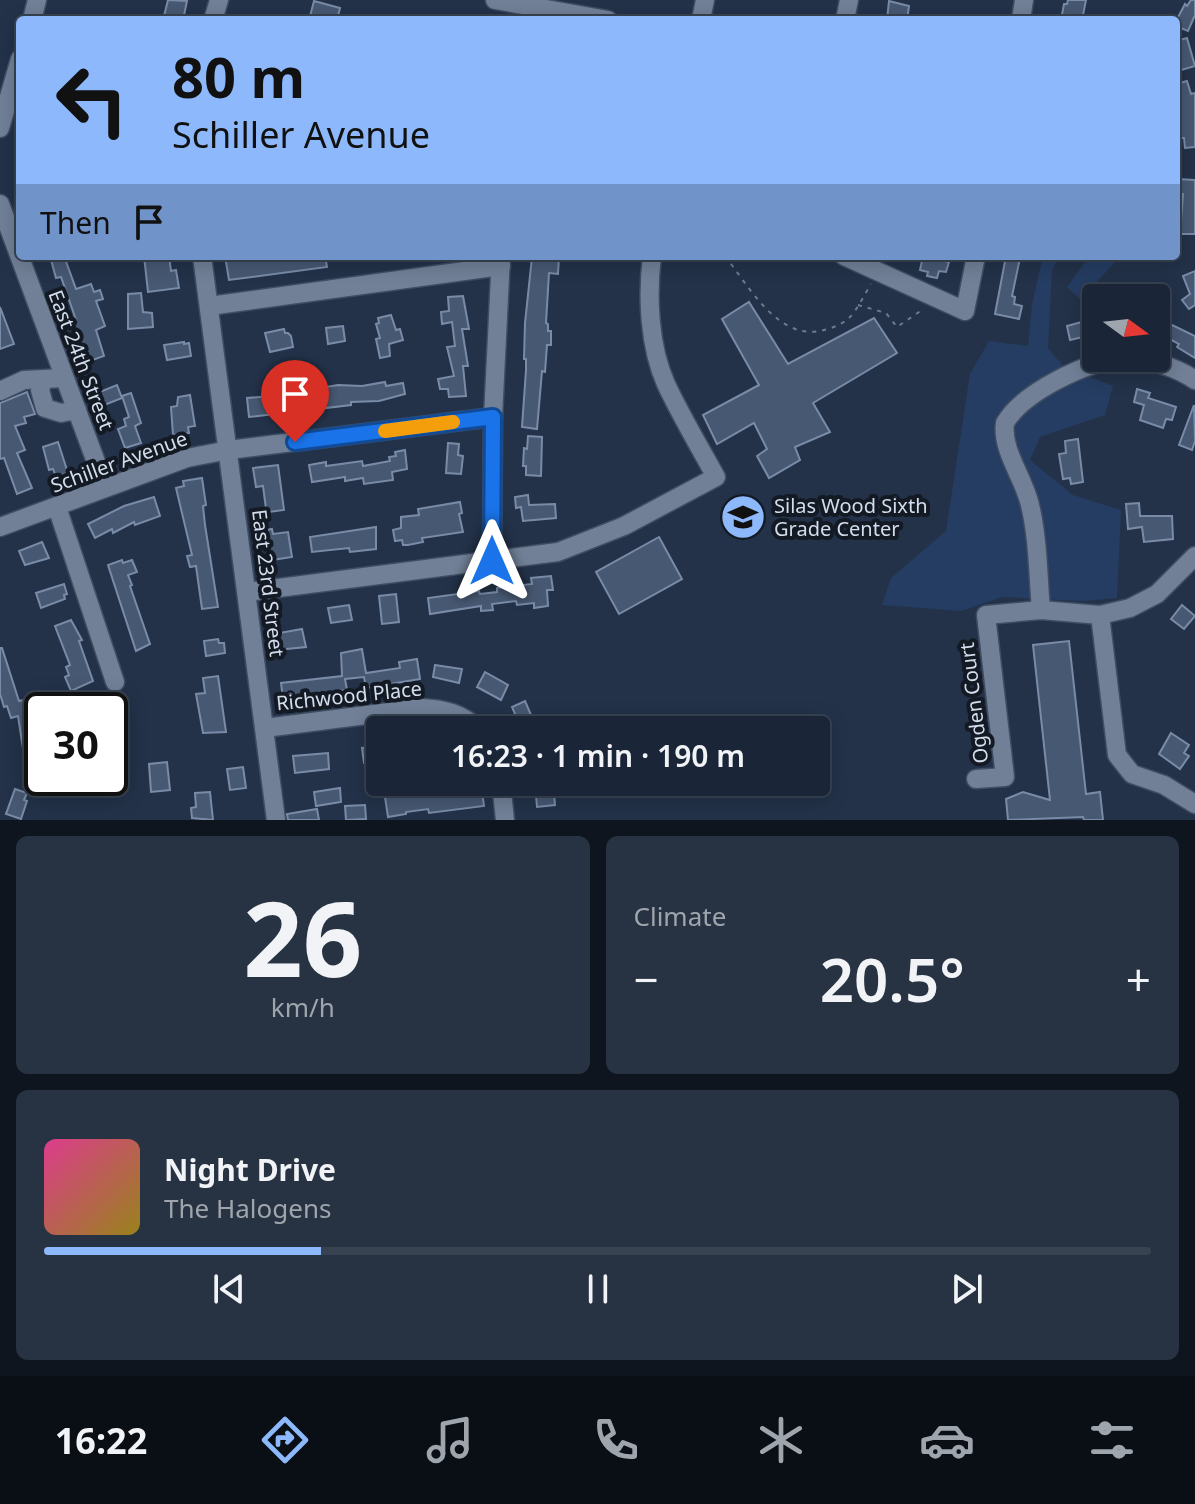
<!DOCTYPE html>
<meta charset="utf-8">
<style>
:root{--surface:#1a2637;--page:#273242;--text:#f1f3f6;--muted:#9fa5ad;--line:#384352;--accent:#8db9fc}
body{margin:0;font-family:"Noto Sans",sans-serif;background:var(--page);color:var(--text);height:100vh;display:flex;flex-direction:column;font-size:30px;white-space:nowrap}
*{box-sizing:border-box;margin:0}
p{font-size:26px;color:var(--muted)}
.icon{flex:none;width:44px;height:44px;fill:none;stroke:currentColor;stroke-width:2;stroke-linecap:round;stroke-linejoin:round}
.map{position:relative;height:820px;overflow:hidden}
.panel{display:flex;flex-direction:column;gap:16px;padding:16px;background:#0e151e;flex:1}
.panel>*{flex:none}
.hud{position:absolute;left:16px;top:16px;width:1164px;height:244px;border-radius:8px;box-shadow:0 4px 20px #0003,0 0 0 2px var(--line);background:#8db9fc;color:#111;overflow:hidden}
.needle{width:52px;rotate:105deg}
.tools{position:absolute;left:1082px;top:284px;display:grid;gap:16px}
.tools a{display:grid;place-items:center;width:88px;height:88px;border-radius:8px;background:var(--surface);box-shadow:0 4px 20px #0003,0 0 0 2px var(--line);font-size:40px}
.speed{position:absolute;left:24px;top:692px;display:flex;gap:16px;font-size:40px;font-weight:700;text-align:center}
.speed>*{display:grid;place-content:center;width:104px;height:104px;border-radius:50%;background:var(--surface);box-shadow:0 4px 20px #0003,0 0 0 2px var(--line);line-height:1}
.speed .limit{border:4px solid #111;border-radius:12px;background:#fff;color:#111}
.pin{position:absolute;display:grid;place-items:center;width:68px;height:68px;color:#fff;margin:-82px -34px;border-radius:50% 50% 50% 0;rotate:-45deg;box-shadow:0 0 8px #0007}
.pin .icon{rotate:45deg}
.me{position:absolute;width:88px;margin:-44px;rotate:0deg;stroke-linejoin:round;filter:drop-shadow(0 0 6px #0008)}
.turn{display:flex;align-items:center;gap:28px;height:168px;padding:0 24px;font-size:36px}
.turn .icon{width:104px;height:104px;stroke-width:2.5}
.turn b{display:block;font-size:56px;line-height:68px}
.then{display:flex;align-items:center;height:76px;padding:0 24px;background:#0003;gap:16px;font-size:30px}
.big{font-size:60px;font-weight:600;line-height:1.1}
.panel .tile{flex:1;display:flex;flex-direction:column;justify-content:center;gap:12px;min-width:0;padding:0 28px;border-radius:12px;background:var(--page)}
.panel .dial{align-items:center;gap:0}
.dial b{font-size:104px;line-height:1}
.song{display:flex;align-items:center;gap:24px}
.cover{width:96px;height:96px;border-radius:12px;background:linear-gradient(135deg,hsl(330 70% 55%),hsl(50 70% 35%))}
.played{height:8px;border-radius:4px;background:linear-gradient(90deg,var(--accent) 25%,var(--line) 25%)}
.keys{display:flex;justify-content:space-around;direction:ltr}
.heat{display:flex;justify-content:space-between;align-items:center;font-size:44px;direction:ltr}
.panel .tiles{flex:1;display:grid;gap:16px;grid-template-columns:1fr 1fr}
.tile:last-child{grid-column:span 2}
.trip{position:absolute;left:366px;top:716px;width:464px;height:80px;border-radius:8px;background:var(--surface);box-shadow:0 4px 20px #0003,0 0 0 2px var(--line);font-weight:600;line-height:80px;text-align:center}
.dock{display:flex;height:128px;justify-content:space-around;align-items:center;background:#0a0f16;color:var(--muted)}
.dock .icon{width:56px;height:56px}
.dock .on{color:var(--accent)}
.dock b{font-size:36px;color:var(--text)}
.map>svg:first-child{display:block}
</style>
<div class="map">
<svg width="1195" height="820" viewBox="0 0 1195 820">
<rect width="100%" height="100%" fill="#233249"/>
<g fill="#253d62">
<path d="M1043,256H1059L1052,271L1048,348L1062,365L1113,386L1105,415L1040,437L1030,460L1073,495L1121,510L1117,598L1083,601L1002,597L961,611L882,605L891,578L946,531L970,374L989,341L1028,346L1032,305Z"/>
<path d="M1090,256H1120L1081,300L1067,287Z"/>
</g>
<g fill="#475872" stroke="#798ba7" stroke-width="2">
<path d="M168,0L187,1L183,20H163Z"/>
<path d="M1068,0H1086L1082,20H1061L1064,4H1067Z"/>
<path d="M1191,0H1195V15L1188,31L1176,26V21L1185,4L1187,6Z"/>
<path d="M314,1L340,8L337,20H309Z"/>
<path d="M889,1L909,6L907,20H887Z"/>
<path d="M1187,38L1195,66L1178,71L1176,41Z"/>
<path d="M1187,81L1191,94L1195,93V147L1185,148L1184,138H1179L1176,84Z"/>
<path d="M1177,179L1195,180V234H1180L1183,194H1176Z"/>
<path d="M50,256H64L76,289L91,284L94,292L100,290L103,299L96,301L105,326L96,330L104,356L87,362L72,321L76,320L61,277L56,278Z"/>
<path d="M144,256H169L171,271L176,270L179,288L148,292Z"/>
<path d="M225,256H240V259L271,256H325L327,267L229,280Z"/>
<path d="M559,256L558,274L549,273L546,323L548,324V331H551V345H547L545,372L542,371L537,429L522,427L526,370V359H524L525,323L532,257Z"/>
<path d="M923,256H945L944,261L949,262L946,272L939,271L937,278L927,276L928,272L920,270Z"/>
<path d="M1006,256L1020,258L1012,296L1015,297L1014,304L1022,306L1019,319L995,314Z"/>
<path d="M1195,271V305L1189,309L1182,300L1190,294L1183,276Z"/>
<path d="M141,293L143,312L152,313L153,327L128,329V294Z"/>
<path d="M463,296L469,329H462L468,366H463L466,396L449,397L448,389H440L438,379L454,376L447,347L455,346L452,322L442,324L441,312L449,311L448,297Z"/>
<path d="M749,302L788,364L874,318L897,353L813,403L830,432L795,447L800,460L769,478L757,456L767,449L754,423L717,444L703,415L759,385L722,319Z"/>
<path d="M0,307L14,344L0,349Z"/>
<path d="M391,315L396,330L400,329L403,340L389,344L390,356L380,358L376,339L380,338L376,324L379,323L378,318Z"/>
<path d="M1096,318V334L1070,340L1067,326Z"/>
<path d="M1172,325L1195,336V358L1177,347L1179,344L1166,337Z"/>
<path d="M343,326L345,341L328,344L326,328Z"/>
<path d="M284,329L285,333H288L291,336L293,347L270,352L265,333Z"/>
<path d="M184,342V344L189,343L191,356L167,360L164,345Z"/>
<path d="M385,382L386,386L403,383L405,394L379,401L351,402V405L249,417L247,398L315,392L314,389L338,385L362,386Z"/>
<path d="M117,385L122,398L102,406L97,393Z"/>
<path d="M1137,389L1150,393L1148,398L1176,407L1172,420L1166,419L1163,428L1140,420L1144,405L1134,402Z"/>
<path d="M27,392L35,414L24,417L26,423L15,426L25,450L17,453L32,488L17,494L4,458L0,459V403Z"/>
<path d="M131,393L141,423L135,426L141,443L125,448L118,429L126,426L124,419L129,417L122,396Z"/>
<path d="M190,395L195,426L188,427L189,433L173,435L171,407L177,406L178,397Z"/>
<path d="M1194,405L1195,441L1192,450L1179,445Z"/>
<path d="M528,436L542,437L541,476L526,475V466H523L524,448L527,449Z"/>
<path d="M1078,439L1083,482L1071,484L1070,478L1063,479L1059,454L1066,453L1065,441Z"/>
<path d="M58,442L68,473L56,477L53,469L49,470L43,447Z"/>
<path d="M448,443L459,444L458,455L463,456L461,474L446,473Z"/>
<path d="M405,450L407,469L392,472L393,480L364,484L363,478L345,481V477L312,482L309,465L326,462V466L362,461L363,466L390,461L389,457L396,456L395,452Z"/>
<path d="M278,465L284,510L269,512L266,509L263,486L256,487L253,468Z"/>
<path d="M202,478L206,505L203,506L205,525L218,607L202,609L196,566L190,567L187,556L192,555L176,488L184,486L183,481Z"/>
<path d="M528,495L529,505L555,504L556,518L523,521L521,507L516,508L515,497Z"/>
<path d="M154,497L160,516L135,525L134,522L113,533L112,529L95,538L88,524L124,506Z"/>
<path d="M460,502L462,513L459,514L463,532L422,538L423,542L408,545H403L402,540L395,541L393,530L401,528V517L419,515L418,509Z"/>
<path d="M1139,503L1140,516H1172L1173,539L1144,542L1142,527L1128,529L1126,504Z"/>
<path d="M376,527V549L350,552L349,548L312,552L310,537Z"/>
<path d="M272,529L273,534L288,532L292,557L272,560L269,539L262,540L260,531Z"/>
<path d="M659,537L682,579L619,614L596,572Z"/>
<path d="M42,542L49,558L25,565L19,551Z"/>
<path d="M122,560L123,563L132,560L137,572L128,575L132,585L130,586L150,644L136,651L108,565Z"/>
<path d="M551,576L553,590H547L548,606L534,608V603L517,605L516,601L492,604L493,610L481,611V606L430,614L428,598L479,591L480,594L497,592V588L532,584L531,578Z"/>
<path d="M64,584L67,594L64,595L65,599L41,608L36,593Z"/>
<path d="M396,594L399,622L382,624L379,596Z"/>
<path d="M349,605L352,620L331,623L328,608Z"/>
<path d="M1182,605L1195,616L1184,629L1171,619Z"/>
<path d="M71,620L82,640L79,641L93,681L71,691L65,677L69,675L66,667L70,665L55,626Z"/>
<path d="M302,629L306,647L277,650L274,634Z"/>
<path d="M218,639L219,643H224L225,653L206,656L204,641Z"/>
<path d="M1069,641L1086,794L1100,792L1103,820H1084L1083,817L1008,820L1006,799L1023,792L1050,800L1033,645Z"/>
<path d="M0,648H2L19,701L24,700L33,726L39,725L42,752L24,755L18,716L11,718L7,706L4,707L0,694Z"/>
<path d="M362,649L366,673L400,668L399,662L417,659L420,679L366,688L364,677L345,679L347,690L283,699L281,683L342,676L341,653Z"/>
<path d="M435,665L462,669L459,683L433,677Z"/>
<path d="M485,672L508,685L501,700L477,687Z"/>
<path d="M218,676L226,732L203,733L196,694L205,693L203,678Z"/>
<path d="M525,701L534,722L521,728L512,707Z"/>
<path d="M1171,733L1189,745L1184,753L1189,756L1180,769L1159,754Z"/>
<path d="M380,746V761L364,763L362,748Z"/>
<path d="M328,753L329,769L295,773L293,756Z"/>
<path d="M167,762L170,790L151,792L149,764Z"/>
<path d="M243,767L246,788L230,790L227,769Z"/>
<path d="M553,782L555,805L537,807L535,784Z"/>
<path d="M461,785L462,793L482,791L484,806L429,813L428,809L406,812V814L388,817L385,797L431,791L432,797L452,795L451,786Z"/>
<path d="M340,788L341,802L316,806L314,792Z"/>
<path d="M15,789L27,793L24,800L27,801L21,819L6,814Z"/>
<path d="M210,792L213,820L192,818L191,808L196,807L195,793Z"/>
<path d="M365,805L366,819L346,820L345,806Z"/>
<path d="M317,809L319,820H288L287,814Z"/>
</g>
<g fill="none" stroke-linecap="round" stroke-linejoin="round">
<g stroke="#3f4d63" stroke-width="21">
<g id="minor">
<path d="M495,0L608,20"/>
<path d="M32,20L37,0"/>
<path d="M213,20L219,0"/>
<path d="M701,20L705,0"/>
<path d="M845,20L849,0"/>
<path d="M1021,20L1024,0"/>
<path d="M0,128L20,59"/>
<path d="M0,204L105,486"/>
<path d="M202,256L276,820"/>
<path d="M844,256L965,311L976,256"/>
<path d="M209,306L501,266"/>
<path d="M1131,358C1154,361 1176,367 1195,380"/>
<path d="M43,381L40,390L45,408L61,413L77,410"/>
<path d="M0,391L24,380L64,378"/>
<path d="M57,507L115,682"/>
<path d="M0,527L187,458L229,450L493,417"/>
<path d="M492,561L493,417L501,256"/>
<path d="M247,592L558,552L624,526L716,477C699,446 681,416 666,384C649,346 647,296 652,256"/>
<path d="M1041,610C1038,575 1038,538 1030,505C1024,478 1001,450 1005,423C1023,392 1086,362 1122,358"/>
<path d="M1100,615L1117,755L1132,774L1164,785L1195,804"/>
<path d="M265,728L421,708C444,709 462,713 479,730"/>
<path d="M976,779L1005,777L986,615L1041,610L1100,615L1130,608L1157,594L1195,556"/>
<path d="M501,782L505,820"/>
</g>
</g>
<g stroke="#6e7b8f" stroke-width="2" stroke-dasharray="4 6" stroke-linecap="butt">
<path d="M725,256C748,285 779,343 824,330C832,328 840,325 847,320C857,311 864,295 871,284"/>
<path d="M858,305L886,313L897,327L922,310"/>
</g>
<use href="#minor" stroke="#718097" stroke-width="18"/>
</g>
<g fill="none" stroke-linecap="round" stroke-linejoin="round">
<g stroke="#114b97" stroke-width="20">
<path id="route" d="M295,442L493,417L492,561"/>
</g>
<use href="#route" stroke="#1a73e8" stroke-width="14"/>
<path stroke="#f59e0b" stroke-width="14" d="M385,431L453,422"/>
</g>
<defs>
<g id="school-disc" transform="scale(2.3)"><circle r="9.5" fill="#8db9fc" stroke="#131a24"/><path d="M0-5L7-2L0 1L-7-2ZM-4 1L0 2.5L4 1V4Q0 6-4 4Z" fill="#111"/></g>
</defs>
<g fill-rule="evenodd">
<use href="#school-disc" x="743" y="517"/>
</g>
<g text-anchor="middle" stroke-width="8" stroke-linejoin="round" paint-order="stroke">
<g font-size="20" fill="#d3dded" stroke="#131a24">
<text transform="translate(81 360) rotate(69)" y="7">East 24th Street</text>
<text transform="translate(119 462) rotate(-20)" y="7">Schiller Avenue</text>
<text transform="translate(268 583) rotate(83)" y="7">East 23rd Street</text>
<text transform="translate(349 696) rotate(-6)" y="7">Richwood Place</text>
<text transform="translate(974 703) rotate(-97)" y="7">Ogden Court</text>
</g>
<g font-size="20" fill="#d3dded" stroke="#131a24" text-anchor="start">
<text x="774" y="513">Silas Wood Sixth<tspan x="774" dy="23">Grade Center</tspan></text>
</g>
</g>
</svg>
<div class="tools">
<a><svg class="needle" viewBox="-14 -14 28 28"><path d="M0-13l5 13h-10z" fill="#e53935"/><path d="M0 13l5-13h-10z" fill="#9fa5ad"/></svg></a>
</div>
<div class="speed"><div class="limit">30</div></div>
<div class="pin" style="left:295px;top:442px;background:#d93025"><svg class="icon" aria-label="arrive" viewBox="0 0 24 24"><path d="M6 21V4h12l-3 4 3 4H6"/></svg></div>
<svg class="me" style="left:492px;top:561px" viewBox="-20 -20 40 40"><path d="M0-17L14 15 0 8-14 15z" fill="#1a73e8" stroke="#fff" stroke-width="4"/></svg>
<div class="trip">16:23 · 1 min · 190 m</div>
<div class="hud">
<div class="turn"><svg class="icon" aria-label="left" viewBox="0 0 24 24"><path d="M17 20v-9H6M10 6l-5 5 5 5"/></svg><div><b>80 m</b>Schiller Avenue</div></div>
<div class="then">Then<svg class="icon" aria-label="arrive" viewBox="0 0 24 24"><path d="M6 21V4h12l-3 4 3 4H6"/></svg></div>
</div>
</div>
<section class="panel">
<div class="tiles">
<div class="tile dial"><b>26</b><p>km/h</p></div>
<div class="tile"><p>Climate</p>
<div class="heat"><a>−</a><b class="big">20.5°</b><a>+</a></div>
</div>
<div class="tile">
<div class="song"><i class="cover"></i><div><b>Night Drive</b><p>The Halogens</p></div></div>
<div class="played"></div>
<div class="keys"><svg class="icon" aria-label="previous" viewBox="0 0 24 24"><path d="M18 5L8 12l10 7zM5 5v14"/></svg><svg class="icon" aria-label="pause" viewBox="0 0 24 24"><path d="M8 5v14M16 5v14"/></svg><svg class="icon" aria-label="next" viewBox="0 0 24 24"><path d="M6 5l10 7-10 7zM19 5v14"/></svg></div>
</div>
</div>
</section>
<nav class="dock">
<b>16:22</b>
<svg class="icon on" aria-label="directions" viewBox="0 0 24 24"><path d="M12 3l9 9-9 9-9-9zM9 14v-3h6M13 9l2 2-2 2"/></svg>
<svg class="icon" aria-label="music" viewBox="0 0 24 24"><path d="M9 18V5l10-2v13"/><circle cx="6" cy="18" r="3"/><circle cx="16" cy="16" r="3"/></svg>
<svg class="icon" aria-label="phone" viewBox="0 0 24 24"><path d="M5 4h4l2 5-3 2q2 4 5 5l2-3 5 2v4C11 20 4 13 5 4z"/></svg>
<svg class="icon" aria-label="climate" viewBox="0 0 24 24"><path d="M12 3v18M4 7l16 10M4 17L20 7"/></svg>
<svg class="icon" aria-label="car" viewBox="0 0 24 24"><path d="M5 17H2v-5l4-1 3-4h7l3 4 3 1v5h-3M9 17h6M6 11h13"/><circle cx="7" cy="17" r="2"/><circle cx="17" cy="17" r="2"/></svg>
<svg class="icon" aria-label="filters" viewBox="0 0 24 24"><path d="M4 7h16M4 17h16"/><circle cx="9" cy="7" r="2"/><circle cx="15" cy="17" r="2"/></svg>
</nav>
